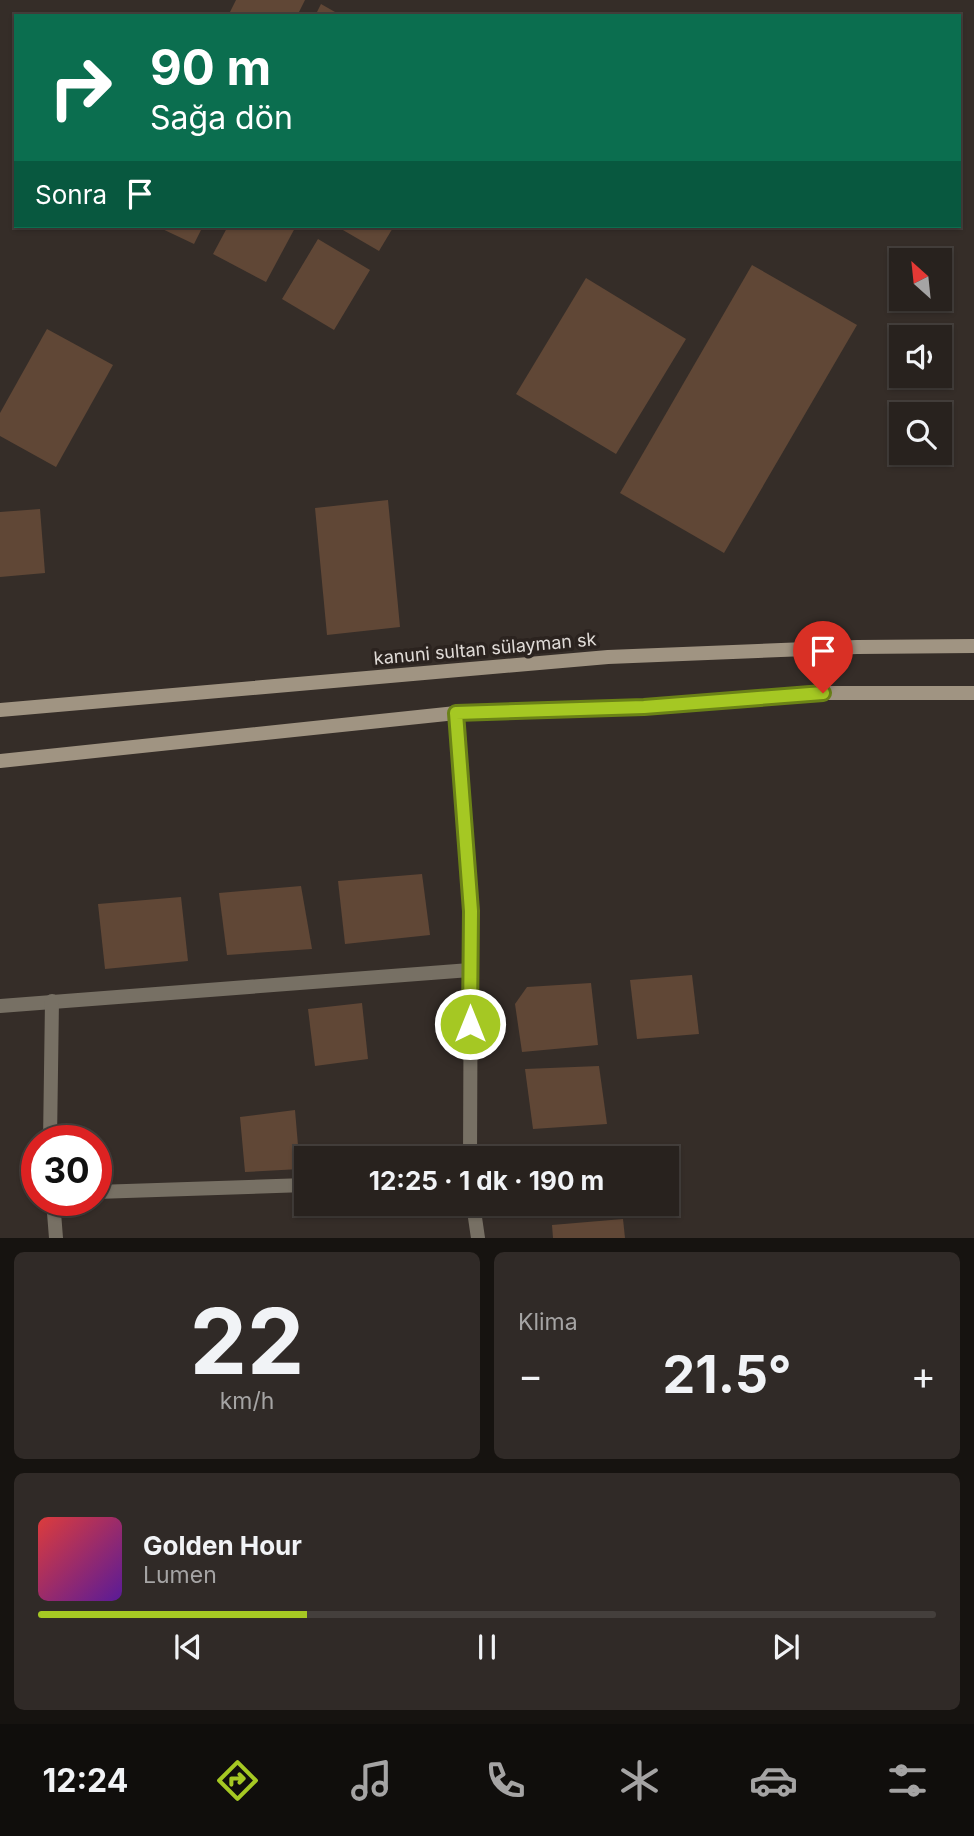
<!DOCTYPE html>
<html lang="tr">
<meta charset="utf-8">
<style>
:root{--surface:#28221e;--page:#302a27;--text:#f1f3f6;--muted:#a5a4a4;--line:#443f3c;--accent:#a5c823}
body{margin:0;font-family:Inter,sans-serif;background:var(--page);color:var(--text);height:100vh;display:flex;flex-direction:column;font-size:26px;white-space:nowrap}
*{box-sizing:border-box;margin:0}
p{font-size:23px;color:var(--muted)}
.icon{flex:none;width:38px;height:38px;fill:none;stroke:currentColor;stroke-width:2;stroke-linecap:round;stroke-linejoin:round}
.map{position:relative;height:1238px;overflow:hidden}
.drawer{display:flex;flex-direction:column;gap:14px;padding:14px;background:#161310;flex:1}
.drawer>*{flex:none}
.banner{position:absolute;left:14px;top:14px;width:947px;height:214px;border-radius:0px;box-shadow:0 2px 5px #0004,0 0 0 2px var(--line);background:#0b6e4f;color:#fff;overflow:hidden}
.needle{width:46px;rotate:333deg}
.fabs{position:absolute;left:889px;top:248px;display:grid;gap:14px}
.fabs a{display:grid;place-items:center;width:63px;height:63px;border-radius:0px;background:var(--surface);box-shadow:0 2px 5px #0004,0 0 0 2px var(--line);font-size:35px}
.speed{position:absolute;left:21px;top:1125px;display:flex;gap:14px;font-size:35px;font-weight:700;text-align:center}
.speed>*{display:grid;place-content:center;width:91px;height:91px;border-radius:50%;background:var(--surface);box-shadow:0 2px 5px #0004,0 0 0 2px var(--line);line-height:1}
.speed .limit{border:10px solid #d22;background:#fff;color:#111}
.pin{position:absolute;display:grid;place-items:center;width:60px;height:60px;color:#fff;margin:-72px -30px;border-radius:50% 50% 50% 0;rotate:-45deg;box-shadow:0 0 7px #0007}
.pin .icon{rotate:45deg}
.me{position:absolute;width:77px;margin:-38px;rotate:0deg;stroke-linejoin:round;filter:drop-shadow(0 0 5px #0008)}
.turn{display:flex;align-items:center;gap:24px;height:147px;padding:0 21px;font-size:32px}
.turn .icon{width:91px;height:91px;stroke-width:2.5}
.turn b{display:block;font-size:49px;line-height:60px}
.then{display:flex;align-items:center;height:66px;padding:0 21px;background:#0003;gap:14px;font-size:26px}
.big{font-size:52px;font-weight:700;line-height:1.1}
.drawer .tile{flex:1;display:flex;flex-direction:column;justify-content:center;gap:10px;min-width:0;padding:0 24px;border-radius:10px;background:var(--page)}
.drawer .dial{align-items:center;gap:0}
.dial b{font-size:91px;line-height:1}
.song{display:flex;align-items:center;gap:21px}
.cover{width:84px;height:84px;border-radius:10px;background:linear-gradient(135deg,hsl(0 70% 55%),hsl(270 70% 35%))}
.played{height:7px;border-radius:4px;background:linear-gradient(90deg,var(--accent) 30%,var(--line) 30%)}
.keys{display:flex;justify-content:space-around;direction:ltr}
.heat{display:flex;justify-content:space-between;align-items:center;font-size:38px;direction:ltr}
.drawer .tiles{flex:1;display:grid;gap:14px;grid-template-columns:1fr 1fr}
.tile:last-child{grid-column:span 2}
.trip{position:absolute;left:294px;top:1146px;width:385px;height:70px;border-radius:0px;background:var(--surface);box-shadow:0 2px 5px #0004,0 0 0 2px var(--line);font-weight:700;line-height:70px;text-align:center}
.dock{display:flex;height:112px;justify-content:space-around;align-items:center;background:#100e0c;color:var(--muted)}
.dock .icon{width:49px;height:49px}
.dock .active{color:var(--accent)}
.dock b{font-size:32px;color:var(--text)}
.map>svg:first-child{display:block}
</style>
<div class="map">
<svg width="974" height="1238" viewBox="0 0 974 1238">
<rect width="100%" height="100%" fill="#352d28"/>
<g fill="#604736">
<path d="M236,0H305L297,16H228Z"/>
<path d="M321,4L342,16H315Z"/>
<path d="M156,226H203L194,244Z"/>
<path d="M228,226H296L266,282L213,254Z"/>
<path d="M336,226H394L379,251Z"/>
<path d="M318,239L370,270L334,330L282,299Z"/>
<path d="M752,265L857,325L724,553L620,493Z"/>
<path d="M586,278L686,339L616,454L516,394Z"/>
<path d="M47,329L113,365L56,467L0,436V413Z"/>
<path d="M388,500L400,627L327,635L315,508Z"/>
<path d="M40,509L45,573L0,577V512Z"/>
<path d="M422,874L430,935L345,944L338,881Z"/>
<path d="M301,886L312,949L227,955L219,893Z"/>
<path d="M181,897L188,961L105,969L98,904Z"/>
<path d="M692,975L699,1034L637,1039L630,980Z"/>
<path d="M591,983L598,1045L522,1052L515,1004L527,987Z"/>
<path d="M362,1003L368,1059L315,1066L308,1009Z"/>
<path d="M599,1066L607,1124L533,1129L525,1069Z"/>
<path d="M295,1110L300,1169L245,1172L240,1117Z"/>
<path d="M599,1145L600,1158H524L523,1151Z"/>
<path d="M623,1219L625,1238H553L552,1225Z"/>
</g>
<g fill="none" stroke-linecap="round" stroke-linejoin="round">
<g stroke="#777064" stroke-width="14">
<path d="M456,713L471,911L470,1158"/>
<path d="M0,1006L470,970"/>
<path d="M50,1141L52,1001"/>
<path d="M96,1192L306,1185"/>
<path d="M53,1200L56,1238"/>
<path d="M473,1204L478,1238"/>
</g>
<g stroke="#a09482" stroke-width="14">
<path d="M0,710L608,657L857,647L974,646"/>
<path d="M0,761L456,713L644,707L823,693H974"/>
</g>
</g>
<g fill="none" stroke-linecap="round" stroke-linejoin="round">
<g stroke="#6b8217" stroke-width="18">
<path id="route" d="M470,1024L471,911L456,713L644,707L823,693"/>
</g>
<use href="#route" stroke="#a5c823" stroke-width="12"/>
</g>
<g text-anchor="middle" stroke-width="7" stroke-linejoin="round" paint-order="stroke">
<g font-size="18" fill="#e0dbd7" stroke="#2b231f">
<text transform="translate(485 649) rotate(-5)" y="6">kanuni sultan sülayman sk</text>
</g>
</g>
</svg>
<div class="fabs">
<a><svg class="needle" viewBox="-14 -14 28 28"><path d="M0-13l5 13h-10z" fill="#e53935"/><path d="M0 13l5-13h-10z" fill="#a5a4a4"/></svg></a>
<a><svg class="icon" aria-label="sound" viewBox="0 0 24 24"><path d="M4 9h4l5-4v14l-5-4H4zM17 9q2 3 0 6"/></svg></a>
<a><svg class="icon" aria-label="search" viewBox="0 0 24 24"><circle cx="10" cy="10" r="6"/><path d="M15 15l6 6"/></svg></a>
</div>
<div class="speed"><div class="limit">30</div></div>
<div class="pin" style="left:823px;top:693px;background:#d93025"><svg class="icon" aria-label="arrive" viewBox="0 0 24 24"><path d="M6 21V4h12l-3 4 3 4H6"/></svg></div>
<svg class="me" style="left:470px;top:1024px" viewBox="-20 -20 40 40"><circle r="17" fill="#a5c823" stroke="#fff" stroke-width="3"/><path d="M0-11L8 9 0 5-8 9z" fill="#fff"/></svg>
<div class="trip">12:25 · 1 dk · 190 m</div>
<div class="banner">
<div class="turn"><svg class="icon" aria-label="right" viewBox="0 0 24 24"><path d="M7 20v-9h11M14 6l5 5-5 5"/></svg><div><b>90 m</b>Sağa dön</div></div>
<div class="then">Sonra<svg class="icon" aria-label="arrive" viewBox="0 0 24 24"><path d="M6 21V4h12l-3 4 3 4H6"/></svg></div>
</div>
</div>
<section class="drawer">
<div class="tiles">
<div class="tile dial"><b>22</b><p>km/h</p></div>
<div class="tile"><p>Klima</p>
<div class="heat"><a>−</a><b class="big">21.5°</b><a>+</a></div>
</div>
<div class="tile">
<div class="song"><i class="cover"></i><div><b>Golden Hour</b><p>Lumen</p></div></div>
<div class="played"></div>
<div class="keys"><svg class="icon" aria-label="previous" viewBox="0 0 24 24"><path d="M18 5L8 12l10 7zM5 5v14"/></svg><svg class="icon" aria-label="pause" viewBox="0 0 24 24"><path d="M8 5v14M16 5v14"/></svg><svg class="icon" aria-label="next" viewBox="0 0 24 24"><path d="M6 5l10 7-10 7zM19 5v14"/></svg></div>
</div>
</div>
</section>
<nav class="dock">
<b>12:24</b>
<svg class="icon active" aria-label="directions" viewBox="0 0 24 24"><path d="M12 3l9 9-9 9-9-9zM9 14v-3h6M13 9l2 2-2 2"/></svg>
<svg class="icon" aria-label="music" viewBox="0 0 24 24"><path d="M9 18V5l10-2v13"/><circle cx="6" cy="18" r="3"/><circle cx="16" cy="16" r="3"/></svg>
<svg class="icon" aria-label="phone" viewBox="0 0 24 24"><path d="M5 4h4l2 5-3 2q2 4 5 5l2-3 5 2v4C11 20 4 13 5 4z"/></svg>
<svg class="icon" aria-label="climate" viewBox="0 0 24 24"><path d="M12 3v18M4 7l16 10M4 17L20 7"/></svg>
<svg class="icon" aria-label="car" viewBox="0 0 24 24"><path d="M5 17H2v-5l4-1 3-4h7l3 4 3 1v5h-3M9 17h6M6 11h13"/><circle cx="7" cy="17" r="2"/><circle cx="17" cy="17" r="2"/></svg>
<svg class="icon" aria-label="filters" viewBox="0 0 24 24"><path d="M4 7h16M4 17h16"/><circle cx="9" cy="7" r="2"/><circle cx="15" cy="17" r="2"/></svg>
</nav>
